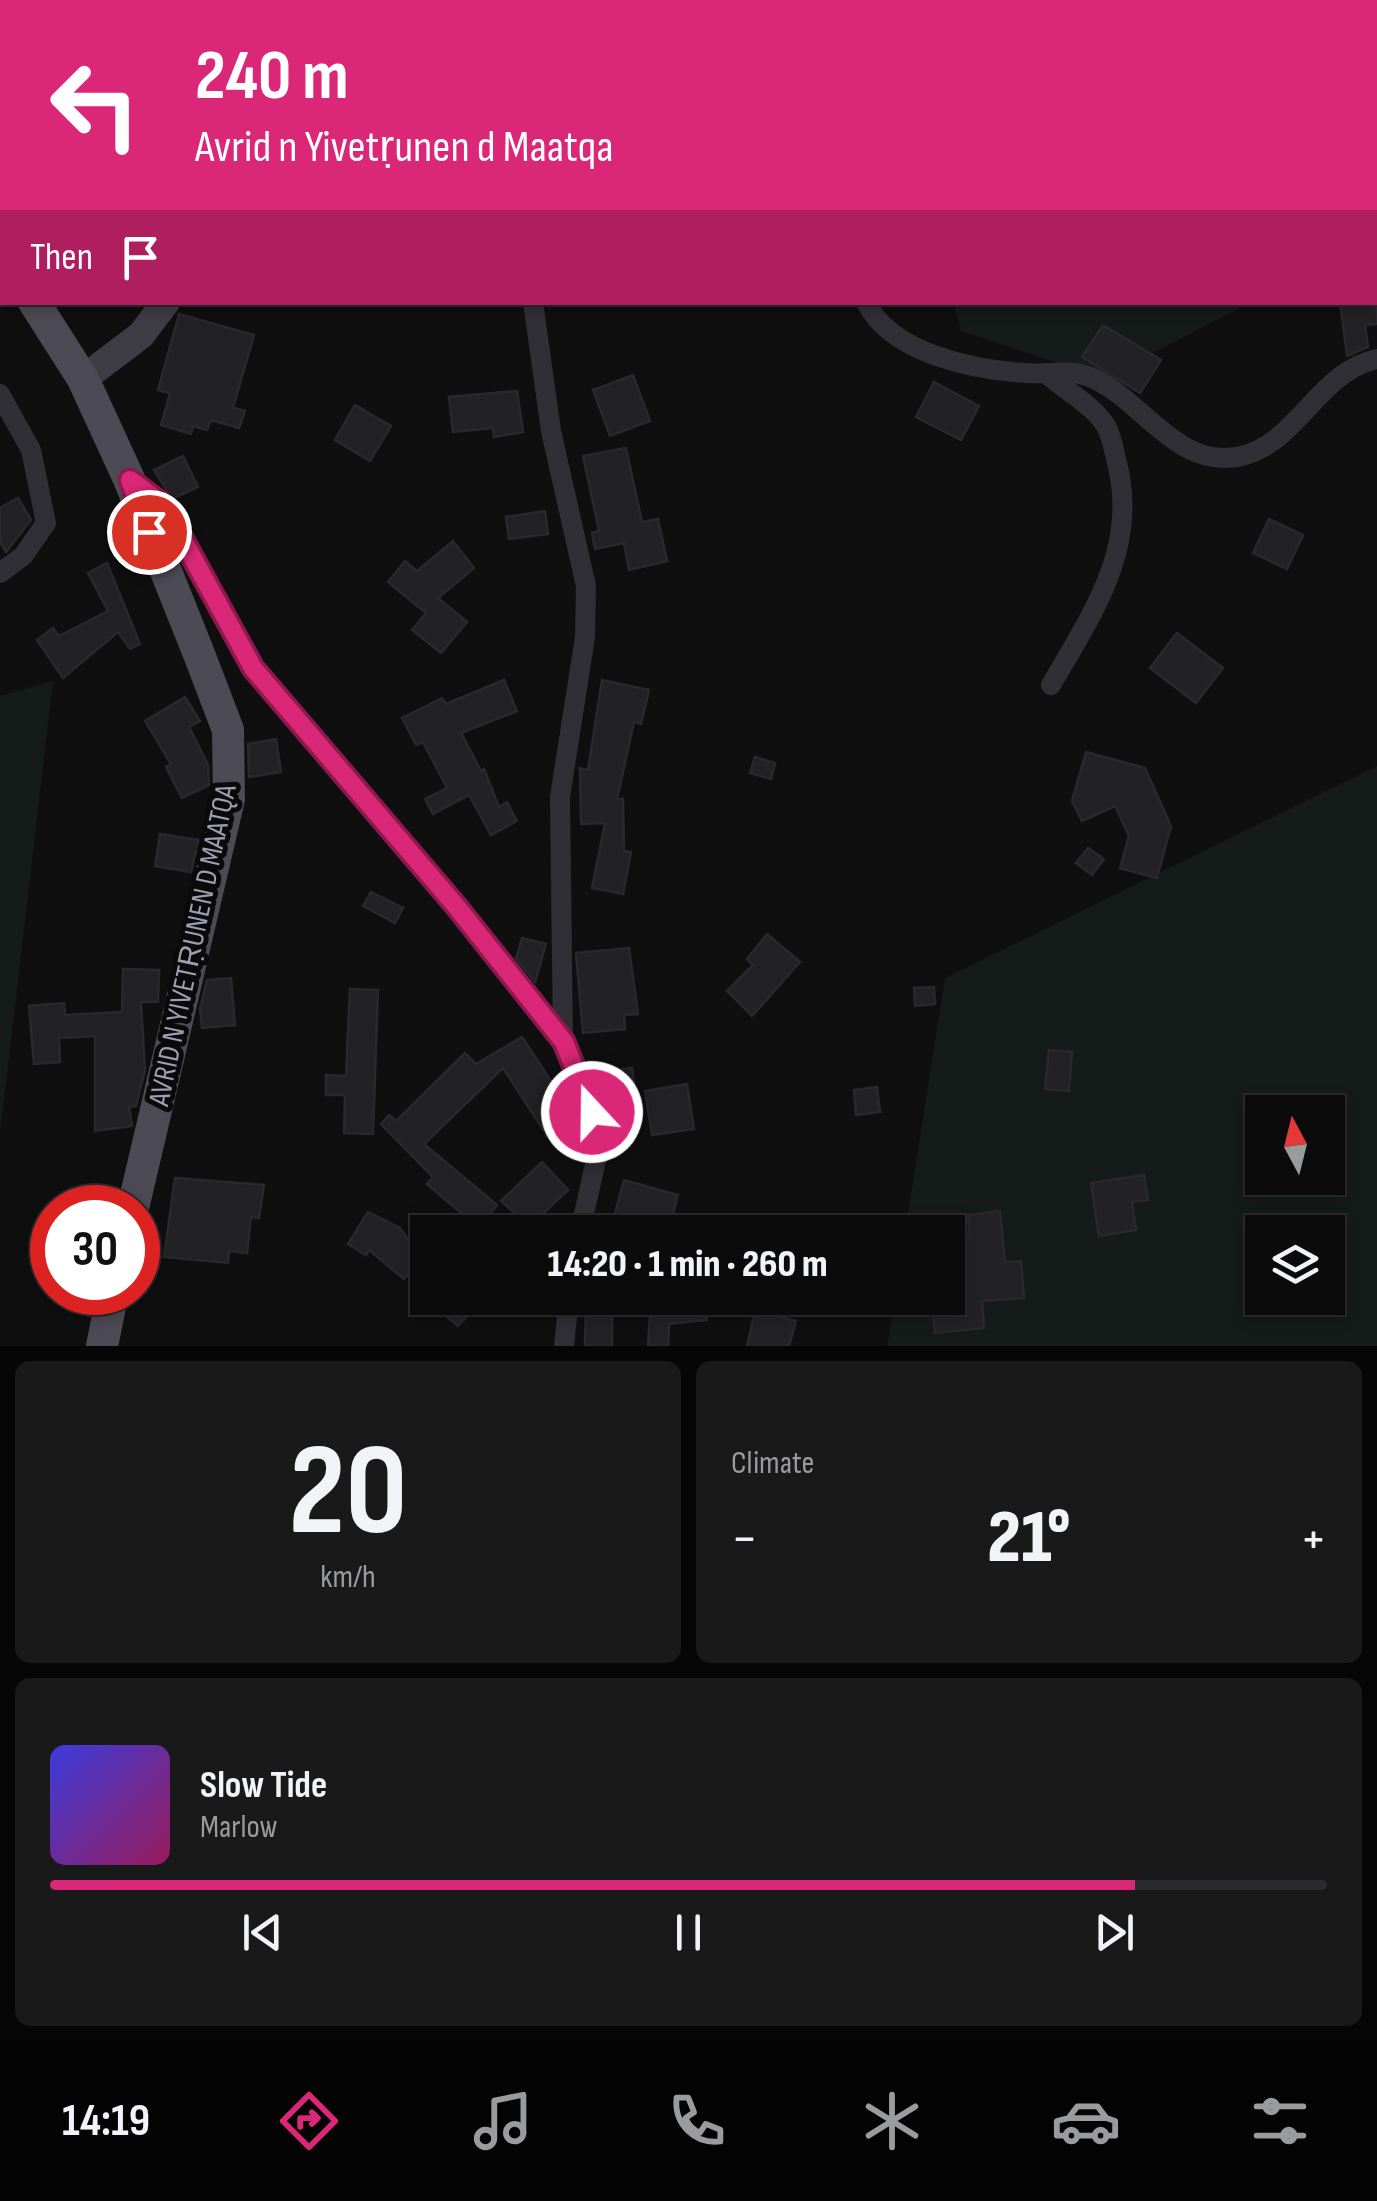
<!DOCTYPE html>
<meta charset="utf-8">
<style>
:root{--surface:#0b0b0c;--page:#19191a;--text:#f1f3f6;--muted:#9a9b9d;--line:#2b2b2d;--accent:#db2777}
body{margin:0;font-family:"Sofia Sans Condensed",sans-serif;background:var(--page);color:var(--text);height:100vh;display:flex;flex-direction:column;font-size:38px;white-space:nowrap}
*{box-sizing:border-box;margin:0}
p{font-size:32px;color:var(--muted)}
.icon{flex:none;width:55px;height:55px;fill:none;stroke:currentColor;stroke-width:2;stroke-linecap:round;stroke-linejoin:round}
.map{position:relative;height:1346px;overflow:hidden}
.side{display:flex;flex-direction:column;gap:15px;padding:15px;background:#060607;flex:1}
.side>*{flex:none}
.guide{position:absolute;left:0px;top:0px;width:1378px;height:305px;box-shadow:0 5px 15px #0003,0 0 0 2px var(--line);background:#db2777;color:#fff;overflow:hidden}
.needle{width:65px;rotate:353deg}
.tools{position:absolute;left:1245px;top:1095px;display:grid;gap:20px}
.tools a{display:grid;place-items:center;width:100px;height:100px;border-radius:0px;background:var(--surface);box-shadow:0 5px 15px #0003,0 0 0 2px var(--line);font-size:50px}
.speed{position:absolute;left:30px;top:1185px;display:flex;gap:20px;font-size:50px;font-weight:700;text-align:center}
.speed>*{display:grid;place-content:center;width:130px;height:130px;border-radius:50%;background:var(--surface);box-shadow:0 5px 15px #0003,0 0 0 2px var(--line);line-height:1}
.speed .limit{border:15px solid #d22;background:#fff;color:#111}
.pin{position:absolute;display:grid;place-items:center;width:85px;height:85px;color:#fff;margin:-42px;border:5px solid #fff;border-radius:50%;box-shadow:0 2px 10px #0007}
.me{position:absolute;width:110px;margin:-55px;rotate:339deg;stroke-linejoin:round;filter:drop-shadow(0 0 8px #0008)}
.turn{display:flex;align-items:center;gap:35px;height:210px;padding:0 30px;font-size:45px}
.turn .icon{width:130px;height:130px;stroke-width:2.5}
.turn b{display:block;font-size:70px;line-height:85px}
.then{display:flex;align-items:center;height:95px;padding:0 30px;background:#0003;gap:20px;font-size:38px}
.big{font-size:75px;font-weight:800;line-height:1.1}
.side .tile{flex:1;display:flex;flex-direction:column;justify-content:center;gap:15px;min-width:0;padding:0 35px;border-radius:15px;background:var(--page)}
.side .dial{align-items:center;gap:0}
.dial b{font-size:130px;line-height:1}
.song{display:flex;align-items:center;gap:30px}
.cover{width:120px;height:120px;border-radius:15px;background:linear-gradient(135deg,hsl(240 70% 55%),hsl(330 70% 35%))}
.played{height:10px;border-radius:5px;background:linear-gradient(90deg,var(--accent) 85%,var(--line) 85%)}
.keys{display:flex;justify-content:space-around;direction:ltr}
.heat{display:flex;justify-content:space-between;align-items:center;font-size:55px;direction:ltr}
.side .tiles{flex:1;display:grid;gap:15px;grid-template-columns:1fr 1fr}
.tile:last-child{grid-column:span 2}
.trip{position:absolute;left:410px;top:1215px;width:555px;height:100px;border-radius:0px;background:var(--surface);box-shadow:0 5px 15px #0003,0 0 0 2px var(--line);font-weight:800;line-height:100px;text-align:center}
.tab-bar{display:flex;height:160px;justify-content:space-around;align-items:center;background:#040405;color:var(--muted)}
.tab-bar .icon{width:70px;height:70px}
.tab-bar .selected{color:var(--accent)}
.tab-bar b{font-size:45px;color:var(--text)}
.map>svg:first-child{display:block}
</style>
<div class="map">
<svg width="1377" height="1346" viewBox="0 0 1377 1346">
<rect width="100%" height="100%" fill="#0f0f10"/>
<g fill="#151b18" fill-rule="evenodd">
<path d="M869,0H1377V237L1375,2Z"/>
<path d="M954,303H1250L1104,378L961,331Z"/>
<path d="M53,681L0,1135V696Z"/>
<path d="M1377,766V1346H887L895,1298H948V1232H905L945,978ZM1262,1112H1328V1178H1262ZM1262,1232H1328V1298H1262Z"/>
</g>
<g fill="#222124" stroke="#2a282c" stroke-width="2.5">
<path d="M1340,302H1377V324L1365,325L1368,347L1347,356Z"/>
<path d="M179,314L254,335L233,408L245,411L239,428L211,420L207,430L193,426L191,434L161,425L170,393L158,390Z"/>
<path d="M1103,325L1161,360L1140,393L1082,357Z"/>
<path d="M633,375L650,421L610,436L593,390Z"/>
<path d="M934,382L979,406L961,440L916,417Z"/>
<path d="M517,391L523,432L494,437L493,428L453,432L449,397Z"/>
<path d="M355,405L391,426L370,461L335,440Z"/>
<path d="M626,448L642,522L658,519L667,561L629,570L624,543L595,549L592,533L599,531L583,456Z"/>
<path d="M183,456L198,487L172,499L154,470Z"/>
<path d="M18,498L31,520L6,552L0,542V508Z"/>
<path d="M545,511L548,534L509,539L506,517Z"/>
<path d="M1269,519L1303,535L1287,569L1253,553Z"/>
<path d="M453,541L474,568L438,598L467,622L441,653L412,630L426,613L388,582L405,561L417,571Z"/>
<path d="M107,563L140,644L130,649L118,632L63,678L37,640L53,628L59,636L108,611L88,573Z"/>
<path d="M1177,633L1223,668L1196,703L1150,668Z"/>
<path d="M504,680L517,711L461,733L481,771L484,769L499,807L507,802L517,821L491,835L469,795L433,814L425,799L447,788L423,742L416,745L402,718L442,698L446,704Z"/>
<path d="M602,680L649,690L641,724L634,722L617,799H623L624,851L631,852L623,894L592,888L605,823L581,824L580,768L588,770Z"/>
<path d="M185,697L200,721L189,727L208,765L209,785L182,798L166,767L171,764L145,721Z"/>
<path d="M276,739L281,772L249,777L248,744Z"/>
<path d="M1086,752L1145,768L1171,826L1157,878L1120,868L1129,836L1115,806L1082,821L1072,801Z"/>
<path d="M755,757L775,763L771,779L750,773Z"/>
<path d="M160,834L199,840L191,872L155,866Z"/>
<path d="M1088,848L1104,859L1092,875L1076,863Z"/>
<path d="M371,892L403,908L395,923L363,906Z"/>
<path d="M767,934L800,962L752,1016L727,991L753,965L747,959Z"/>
<path d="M522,938L546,944L535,982L516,959Z"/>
<path d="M629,948L638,1014L624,1015L625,1029L583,1033L576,953Z"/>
<path d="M123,969L159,970L158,1002H141L145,1070L136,1106L129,1107L132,1126L95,1131V1036L59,1038L60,1062L34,1064L29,1006L64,1003L65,1015L122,1012Z"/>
<path d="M231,978L235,1025L202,1028L200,1009L207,980Z"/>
<path d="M934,987L935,1004L915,1006L914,988Z"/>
<path d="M350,989L378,990L373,1134L344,1133L345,1095H326V1075L346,1076Z"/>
<path d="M522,1037L576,1119L548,1137L503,1068L424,1144L497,1205L479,1228L427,1184L433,1177L381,1124L389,1115L396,1121L465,1053L476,1064Z"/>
<path d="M1049,1050L1072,1052L1069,1091L1045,1089Z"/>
<path d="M632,1068L635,1091L618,1094L615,1070Z"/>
<path d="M687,1084L694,1129L652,1135L645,1091Z"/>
<path d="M877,1087L880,1112L856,1115L854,1090Z"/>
<path d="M542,1162L568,1190L530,1226L501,1201Z"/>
<path d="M1144,1175L1148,1200L1132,1202L1136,1230L1099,1236L1091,1183Z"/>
<path d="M175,1178L264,1185L259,1218L251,1217L247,1253L229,1251L228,1263L164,1257Z"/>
<path d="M624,1180L678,1195L668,1232H610Z"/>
<path d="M1000,1211L1005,1262L1021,1261L1024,1298L982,1301L984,1328L935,1333L931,1298H948V1237L970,1234L968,1215Z"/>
<path d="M368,1212L400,1228L411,1244L428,1225V1278L414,1267L404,1279L369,1250L366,1255L348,1244Z"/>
<path d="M449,1298H483L458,1326L438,1309Z"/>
<path d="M586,1298H612V1346H585Z"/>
<path d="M651,1298H705L707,1320L669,1324L668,1346H648Z"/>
<path d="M755,1311L796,1321L789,1346H747Z"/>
</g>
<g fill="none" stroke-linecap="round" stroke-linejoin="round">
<g stroke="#302f35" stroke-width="20">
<path d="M530,0V2"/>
<path d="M611,0L613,2"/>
<path d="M1088,0L1089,2"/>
<path d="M1375,201H1377"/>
<path d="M533,302L551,431L586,586L585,637L560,797L563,1042"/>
<path d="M866,302C891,354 975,370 1026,373C1046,375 1068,369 1087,376C1140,395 1172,467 1237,457C1296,447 1318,371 1377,359"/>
<path d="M1048,375C1065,390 1094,406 1106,426C1112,436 1114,451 1117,463C1139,548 1092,614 1051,685"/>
<path d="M0,394L31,450L46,523L23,556L0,573"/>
<path d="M135,484L171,517L253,668L457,906L563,1042L585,1086L597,1130L598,1151L580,1232"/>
<path d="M564,1346L569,1298"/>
</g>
<g stroke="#3e3d45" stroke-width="28">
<path d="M270,2V0"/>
<path d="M83,379L141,335L166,302"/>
</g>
<g stroke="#4c4b55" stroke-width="32">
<path d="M0,261L2,264"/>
<path d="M34,302L83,379L129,479L199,654L228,730L229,799L133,1208"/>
<path d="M102,1346L113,1292"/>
</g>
</g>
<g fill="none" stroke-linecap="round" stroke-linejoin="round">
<g stroke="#8e194d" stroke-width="25">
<path id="route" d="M149,532L130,480L162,504L171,518L253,668L456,906L564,1042L592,1112"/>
</g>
<use href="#route" stroke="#db2777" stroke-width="18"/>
</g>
<g text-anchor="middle" stroke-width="10" stroke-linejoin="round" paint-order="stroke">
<g font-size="30" fill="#9f9eb2" stroke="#0a0a0b">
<text transform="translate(192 945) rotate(-78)" y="10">AVRID N YIVETṚUNEN D MAATQA</text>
</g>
</g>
</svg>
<div class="tools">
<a><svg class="needle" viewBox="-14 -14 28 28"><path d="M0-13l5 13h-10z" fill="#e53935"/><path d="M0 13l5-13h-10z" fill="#9a9b9d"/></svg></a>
<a><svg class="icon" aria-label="layers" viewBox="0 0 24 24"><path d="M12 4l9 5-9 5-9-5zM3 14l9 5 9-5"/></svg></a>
</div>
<div class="speed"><div class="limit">30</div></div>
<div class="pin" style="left:149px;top:532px;background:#d93025"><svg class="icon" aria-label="arrive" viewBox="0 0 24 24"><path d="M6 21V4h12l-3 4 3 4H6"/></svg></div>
<svg class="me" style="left:592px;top:1112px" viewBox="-20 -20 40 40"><circle r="17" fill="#db2777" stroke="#fff" stroke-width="3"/><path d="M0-11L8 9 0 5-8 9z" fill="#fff"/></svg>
<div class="trip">14:20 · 1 min · 260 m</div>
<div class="guide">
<div class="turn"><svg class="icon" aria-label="left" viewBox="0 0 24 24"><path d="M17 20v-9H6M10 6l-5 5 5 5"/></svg><div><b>240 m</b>Avrid n Yivetṛunen d Maatqa</div></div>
<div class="then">Then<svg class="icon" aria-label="arrive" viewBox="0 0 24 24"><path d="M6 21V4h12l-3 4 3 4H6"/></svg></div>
</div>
</div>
<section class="side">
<div class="tiles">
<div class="tile dial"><b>20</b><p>km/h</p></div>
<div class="tile"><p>Climate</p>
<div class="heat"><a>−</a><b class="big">21°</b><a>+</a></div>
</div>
<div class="tile">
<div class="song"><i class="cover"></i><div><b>Slow Tide</b><p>Marlow</p></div></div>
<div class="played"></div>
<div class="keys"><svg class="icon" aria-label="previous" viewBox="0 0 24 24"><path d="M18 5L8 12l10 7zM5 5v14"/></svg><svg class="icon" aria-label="pause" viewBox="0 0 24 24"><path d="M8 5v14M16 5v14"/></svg><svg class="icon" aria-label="next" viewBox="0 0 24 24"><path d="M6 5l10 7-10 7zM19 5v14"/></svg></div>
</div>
</div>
</section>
<nav class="tab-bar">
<b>14:19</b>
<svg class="icon selected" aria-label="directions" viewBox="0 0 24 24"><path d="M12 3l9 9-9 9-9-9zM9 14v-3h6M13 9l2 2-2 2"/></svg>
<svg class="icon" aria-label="music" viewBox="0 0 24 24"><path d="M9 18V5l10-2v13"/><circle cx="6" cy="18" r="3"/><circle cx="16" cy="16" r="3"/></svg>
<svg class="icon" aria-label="phone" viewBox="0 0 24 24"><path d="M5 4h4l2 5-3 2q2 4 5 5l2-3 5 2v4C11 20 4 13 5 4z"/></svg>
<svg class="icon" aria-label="climate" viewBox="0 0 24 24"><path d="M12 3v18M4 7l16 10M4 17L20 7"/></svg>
<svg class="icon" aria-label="car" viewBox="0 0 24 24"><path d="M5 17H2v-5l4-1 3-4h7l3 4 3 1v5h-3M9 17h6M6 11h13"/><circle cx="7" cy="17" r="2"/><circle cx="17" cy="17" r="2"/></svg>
<svg class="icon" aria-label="filters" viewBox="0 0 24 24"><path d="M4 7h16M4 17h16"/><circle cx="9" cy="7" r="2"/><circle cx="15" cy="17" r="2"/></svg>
</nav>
